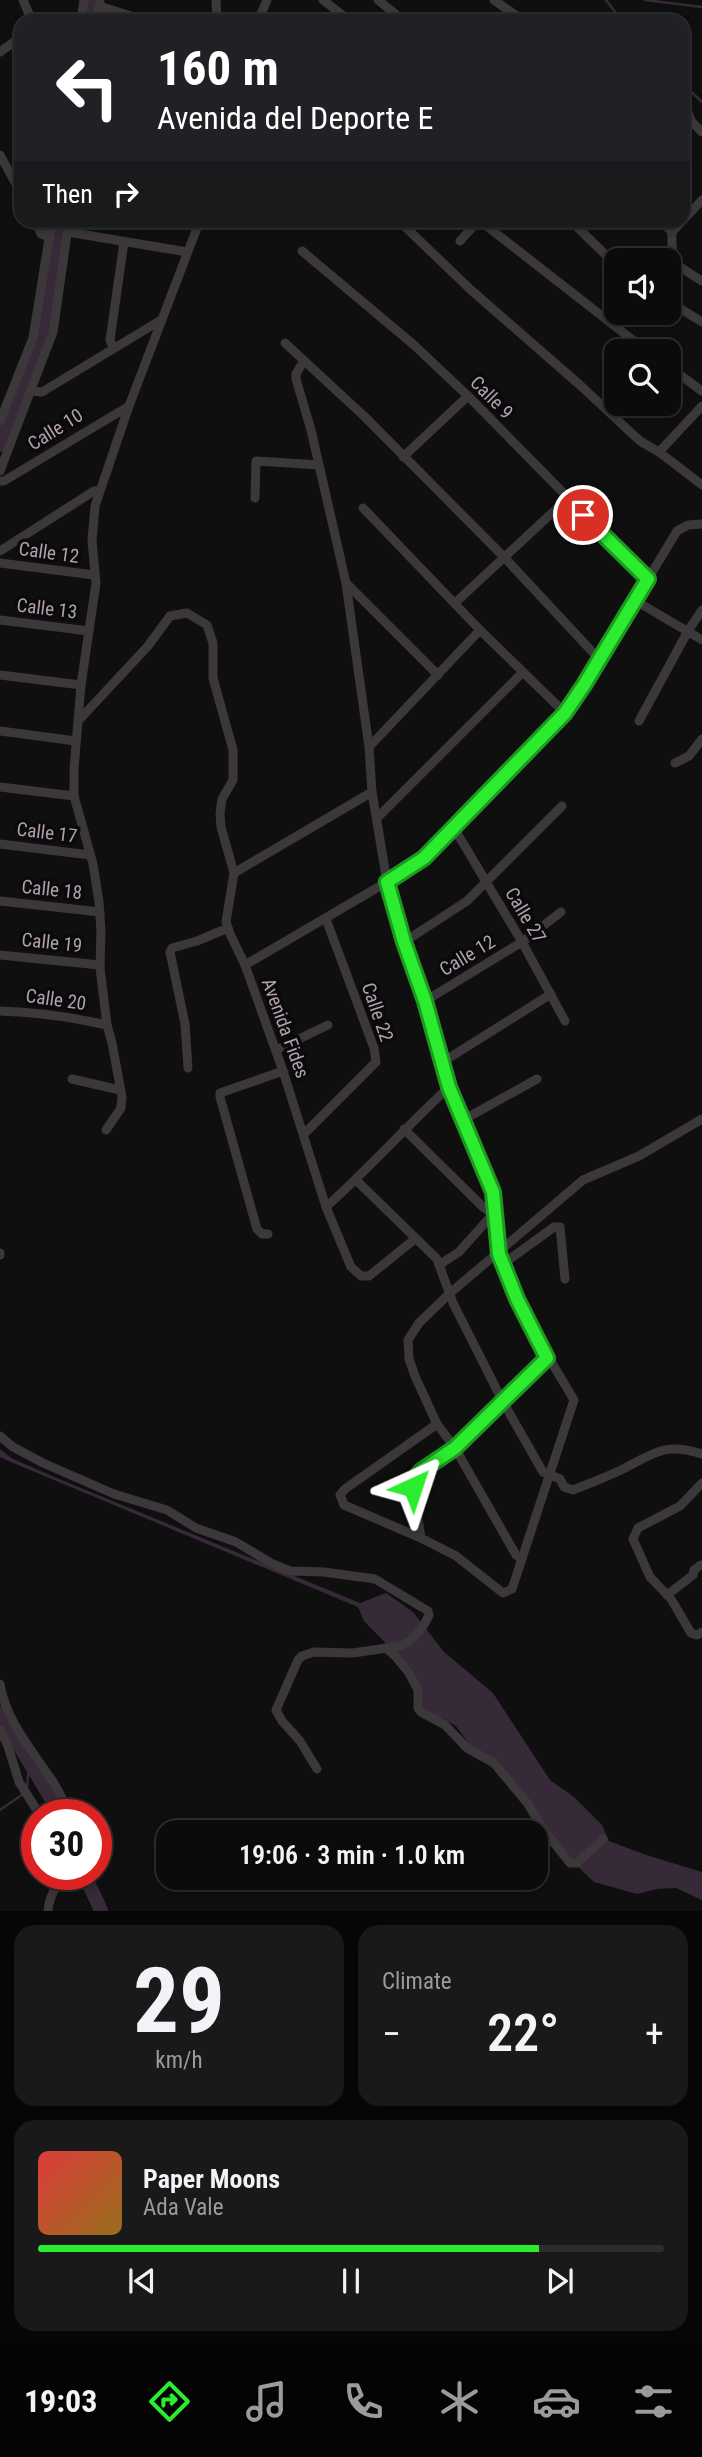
<!DOCTYPE html>
<meta charset="utf-8">
<style>
:root{--surface:#0c0b0c;--page:#1a191a;--text:#f1f3f6;--muted:#9a9b9d;--line:#2c2b2d;--accent:#2cec2f}
body{margin:0;font-family:"Roboto Condensed",sans-serif;background:var(--page);color:var(--text);height:100vh;display:flex;flex-direction:column;font-size:26px;white-space:nowrap}
*{box-sizing:border-box;margin:0}
p{font-size:23px;color:var(--muted)}
.icon{flex:none;width:38px;height:38px;fill:none;stroke:currentColor;stroke-width:2;stroke-linecap:round;stroke-linejoin:round}
.map{position:relative;height:1911px;overflow:hidden}
.details{display:flex;flex-direction:column;gap:14px;padding:14px;background:#070607;flex:1}
.details>*{flex:none}
.guide{position:absolute;left:14px;top:14px;width:676px;height:214px;border-radius:21px;box-shadow:0 4px 10px #0003,0 0 0 2px var(--line);background:#202124;color:#fff;overflow:hidden}
.tools{position:absolute;left:604px;top:248px;display:grid;gap:14px}
.tools a{display:grid;place-items:center;width:77px;height:77px;border-radius:14px;background:var(--surface);box-shadow:0 4px 10px #0003,0 0 0 2px var(--line);font-size:35px}
.speed{position:absolute;left:21px;top:1799px;display:flex;gap:14px;font-size:35px;font-weight:700;text-align:center}
.speed>*{display:grid;place-content:center;width:91px;height:91px;border-radius:50%;background:var(--surface);box-shadow:0 4px 10px #0003,0 0 0 2px var(--line);line-height:1}
.speed .limit{border:10px solid #d22;background:#fff;color:#111}
.pin{position:absolute;display:grid;place-items:center;width:60px;height:60px;color:#fff;margin:-30px;border:4px solid #fff;border-radius:50%;box-shadow:0 2px 7px #0007}
.me{position:absolute;width:77px;margin:-38px;rotate:42deg;stroke-linejoin:round;filter:drop-shadow(0 0 5px #0008)}
.turn{display:flex;align-items:center;gap:24px;height:147px;padding:0 28px;font-size:32px}
.turn .icon{width:91px;height:91px;stroke-width:2.5}
.turn b{display:block;font-size:49px;line-height:60px}
.then{display:flex;align-items:center;height:66px;padding:0 28px;background:#0003;gap:14px;font-size:26px}
.big{font-size:52px;font-weight:600;line-height:1.1}
.details .widget{flex:1;display:flex;flex-direction:column;justify-content:center;gap:10px;min-width:0;padding:0 24px;border-radius:21px;background:var(--page)}
.details .dial{align-items:center;gap:0}
.dial b{font-size:91px;line-height:1}
.song{display:flex;align-items:center;gap:21px}
.cover{width:84px;height:84px;border-radius:10px;background:linear-gradient(135deg,hsl(0 70% 55%),hsl(40 70% 35%))}
.played{height:7px;border-radius:4px;background:linear-gradient(90deg,var(--accent) 80%,var(--line) 80%)}
.keys{display:flex;justify-content:space-around;direction:ltr}
.heat{display:flex;justify-content:space-between;align-items:center;font-size:38px;direction:ltr}
.details .tiles{flex:1;display:grid;gap:14px;grid-template-columns:1fr 1fr}
.widget:last-child{grid-column:span 2}
.trip{position:absolute;left:156px;top:1820px;width:392px;height:70px;border-radius:21px;background:var(--surface);box-shadow:0 4px 10px #0003,0 0 0 2px var(--line);font-weight:600;line-height:70px;text-align:center}
.tabs{display:flex;height:112px;justify-content:space-around;align-items:center;background:#050405;color:var(--muted)}
.tabs .icon{width:49px;height:49px}
.tabs .on{color:var(--accent)}
.tabs b{font-size:32px;color:var(--text)}
.map>svg:first-child{display:block}
</style>
<div class="map">
<svg width="702" height="1911" viewBox="0 0 702 1911">
<rect width="100%" height="100%" fill="#100f10"/>
<path fill="#362938" d="M0,1449L11,1458L59,1479L360,1603L386,1593L413,1612L444,1652L493,1693L550,1780L574,1797L602,1825L609,1841L646,1855L702,1872V1900L676,1888L657,1889L637,1894L594,1882L574,1863L548,1833L527,1798L471,1747L456,1726L442,1718L429,1715L421,1708L407,1665L364,1621L358,1607L11,1462L0,1457Z"/>
<g fill="none" stroke-linecap="round" stroke-linejoin="round">
<g stroke="#362938" stroke-width="2.5">
<path d="M606,0L622,21"/>
<path d="M645,0L702,7"/>
<path d="M682,83L702,102"/>
<path d="M27,1787L29,1764"/>
<path d="M0,1810L23,1794"/>
</g>
<g stroke="#362938" stroke-width="14">
<path d="M88,21L91,0"/>
<path d="M0,445L41,337L60,220"/>
<path d="M0,1713L61,1815"/>
<path d="M84,1874C89,1887 96,1897 101,1911"/>
</g>
<g stroke="#3c373b" stroke-width="9">
<path d="M23,0L32,21"/>
<path d="M216,0L217,21"/>
<path d="M323,0L350,21"/>
<path d="M378,0L404,21"/>
<path d="M494,0L524,21"/>
<path d="M99,6L147,21"/>
<path d="M81,21L84,0"/>
<path d="M97,21L100,2"/>
<path d="M258,21L267,0"/>
<path d="M0,52L21,37"/>
<path d="M682,110L688,112L691,121L702,132"/>
<path d="M0,155L21,193"/>
<path d="M35,220L41,234L50,237"/>
<path d="M398,220L471,290L581,386L640,441L659,452L702,485"/>
<path d="M479,220L648,352"/>
<path d="M570,220L616,265"/>
<path d="M660,220L672,232C671,266 674,263 702,281"/>
<path d="M68,232L187,252"/>
<path d="M672,232L702,200"/>
<path d="M460,241L479,220"/>
<path d="M302,251L414,345L468,396L648,579"/>
<path d="M668,301L702,322"/>
<path d="M285,343L365,417L503,556L599,659"/>
<path d="M113,347L110,340L124,242"/>
<path d="M303,362L296,374V379L311,430L346,583L369,747L372,792L387,882L404,942L425,1001L449,1087L493,1192L499,1254L533,1331L574,1400L512,1589L503,1593L456,1556L421,1538L413,1487L415,1478L455,1448L547,1358"/>
<path d="M668,366L702,391"/>
<path d="M31,391L42,392L161,320"/>
<path d="M0,421L33,338L52,220"/>
<path d="M659,452L702,406"/>
<path d="M403,457L468,396"/>
<path d="M0,471L53,332L69,220"/>
<path d="M0,481H4L129,406"/>
<path d="M255,498L256,461L319,465"/>
<path d="M363,508L480,630L565,713"/>
<path d="M0,551L94,491H98"/>
<path d="M0,563L94,575"/>
<path d="M346,583L438,675"/>
<path d="M636,601L702,640"/>
<path d="M455,603L567,499"/>
<path d="M0,620L89,631"/>
<path d="M0,675L81,685"/>
<path d="M79,720L148,646L170,616L187,613L207,625L213,643V678L233,750V780L222,799L220,813L221,827L234,873"/>
<path d="M639,721L688,631L702,610"/>
<path d="M0,731L76,741"/>
<path d="M369,747L480,630"/>
<path d="M675,763L689,756L702,739"/>
<path d="M0,787L74,796"/>
<path d="M372,792L234,873L226,922L230,934L245,965L283,1071L326,1207L351,1267L361,1276H369L415,1239"/>
<path d="M377,818L522,673"/>
<path d="M454,828L522,942L565,1021"/>
<path d="M0,844L90,855"/>
<path d="M0,901L100,912"/>
<path d="M404,942L467,901L562,806"/>
<path d="M0,955L100,965"/>
<path d="M245,965L387,882L423,858L454,828L565,713L584,685L677,531L688,525L702,524"/>
<path d="M425,1001L522,942L561,912"/>
<path d="M0,1011C36,1012 71,1017 107,1025"/>
<path d="M276,1050L328,1025"/>
<path d="M441,1063L551,994"/>
<path d="M188,1068L185,1024L170,952L172,948L197,941L228,928"/>
<path d="M72,1079L120,1090"/>
<path d="M463,1120L537,1079"/>
<path d="M404,1129L483,1207L496,1216"/>
<path d="M106,1130L121,1108L122,1097L112,1043L107,1025L100,968L101,931L99,902L93,864L74,796V769L81,685L96,583L92,541L95,506L129,406L200,220"/>
<path d="M304,1134L376,1062L374,1048L326,919"/>
<path d="M356,1180L437,1259L453,1303L502,1400L543,1472L560,1479L564,1487L573,1490C588,1484 604,1478 619,1471C652,1455 663,1441 702,1454"/>
<path d="M326,1207C368,1169 407,1126 449,1087"/>
<path d="M268,1234H262L257,1229L220,1097V1093L283,1071"/>
<path d="M0,1253V1255"/>
<path d="M503,1264L554,1227H560L565,1279"/>
<path d="M439,1265L459,1252L492,1215"/>
<path d="M0,1436L13,1447L43,1463L114,1494L167,1510L196,1528L236,1542L273,1564L290,1571L324,1572L375,1579L428,1611L429,1615C424,1627 413,1641 401,1646L353,1653L314,1652L302,1656L298,1660L276,1710L282,1721L300,1741L317,1769"/>
<path d="M702,1483L680,1506L638,1528L633,1539L650,1577L671,1599L691,1633L697,1635L702,1632"/>
<path d="M421,1538L344,1505L340,1495L345,1489L437,1424"/>
<path d="M522,1559L516,1555L455,1448L437,1424L415,1376L409,1359L408,1340L419,1323L449,1294L583,1180L639,1156L702,1119"/>
<path d="M667,1595L693,1575L694,1570L701,1565"/>
<path d="M386,1648L396,1657L409,1673L418,1690V1708L421,1712L445,1725L467,1748L494,1763L528,1804L542,1828L570,1863H577L603,1839"/>
<path d="M0,1684C5,1718 30,1748 49,1776C58,1788 64,1802 70,1815"/>
<path d="M0,1730L8,1746L19,1782L40,1815"/>
<path d="M48,1911C49,1894 58,1888 59,1874"/>
</g>
</g>
<g fill="none" stroke-linecap="round" stroke-linejoin="round">
<g stroke="#1d991f" stroke-width="18">
<path id="route" d="M413,1487L415,1478L421,1471L455,1448L547,1358L517,1299L499,1254L493,1192L449,1087L425,1001L404,942L387,882L424,858L565,713L584,685L648,579L583,515"/>
</g>
<use href="#route" stroke="#2cec2f" stroke-width="12"/>
</g>
<g text-anchor="middle" stroke-width="7" stroke-linejoin="round" paint-order="stroke">
<g font-size="19" fill="#b1a1b0" stroke="#0b0a0b">
<text transform="translate(492 397) rotate(45)" y="7">Calle 9</text>
<text transform="translate(55 429) rotate(-32)" y="7">Calle 10</text>
<text transform="translate(49 552) rotate(8)" y="7">Calle 12</text>
<text transform="translate(47 608) rotate(7)" y="7">Calle 13</text>
<text transform="translate(47 832) rotate(7)" y="7">Calle 17</text>
<text transform="translate(52 889) rotate(6)" y="7">Calle 18</text>
<text transform="translate(526 915) rotate(59)" y="7">Calle 27</text>
<text transform="translate(52 942) rotate(6)" y="7">Calle 19</text>
<text transform="translate(467 955) rotate(-31)" y="7">Calle 12</text>
<text transform="translate(56 999) rotate(8)" y="7">Calle 20</text>
<text transform="translate(378 1012) rotate(71)" y="7">Calle 22</text>
<text transform="translate(286 1028) rotate(70)" y="7">Avenida Fides</text>
</g>
</g>
</svg>
<div class="tools">
<a><svg class="icon" aria-label="sound" viewBox="0 0 24 24"><path d="M4 9h4l5-4v14l-5-4H4zM17 9q2 3 0 6"/></svg></a>
<a><svg class="icon" aria-label="search" viewBox="0 0 24 24"><circle cx="10" cy="10" r="6"/><path d="M15 15l6 6"/></svg></a>
</div>
<div class="speed"><div class="limit">30</div></div>
<div class="pin" style="left:583px;top:515px;background:#d93025"><svg class="icon" aria-label="arrive" viewBox="0 0 24 24"><path d="M6 21V4h12l-3 4 3 4H6"/></svg></div>
<svg class="me" style="left:413px;top:1487px" viewBox="-20 -20 40 40"><path d="M0-17L14 15 0 8-14 15z" fill="#2cec2f" stroke="#fff" stroke-width="4"/></svg>
<div class="trip">19:06 · 3 min · 1.0 km</div>
<div class="guide">
<div class="turn"><svg class="icon" aria-label="left" viewBox="0 0 24 24"><path d="M17 20v-9H6M10 6l-5 5 5 5"/></svg><div><b>160 m</b>Avenida del Deporte E</div></div>
<div class="then">Then<svg class="icon" aria-label="right" viewBox="0 0 24 24"><path d="M7 20v-9h11M14 6l5 5-5 5"/></svg></div>
</div>
</div>
<section class="details">
<div class="tiles">
<div class="widget dial"><b>29</b><p>km/h</p></div>
<div class="widget"><p>Climate</p>
<div class="heat"><a>−</a><b class="big">22°</b><a>+</a></div>
</div>
<div class="widget">
<div class="song"><i class="cover"></i><div><b>Paper Moons</b><p>Ada Vale</p></div></div>
<div class="played"></div>
<div class="keys"><svg class="icon" aria-label="previous" viewBox="0 0 24 24"><path d="M18 5L8 12l10 7zM5 5v14"/></svg><svg class="icon" aria-label="pause" viewBox="0 0 24 24"><path d="M8 5v14M16 5v14"/></svg><svg class="icon" aria-label="next" viewBox="0 0 24 24"><path d="M6 5l10 7-10 7zM19 5v14"/></svg></div>
</div>
</div>
</section>
<nav class="tabs">
<b>19:03</b>
<svg class="icon on" aria-label="directions" viewBox="0 0 24 24"><path d="M12 3l9 9-9 9-9-9zM9 14v-3h6M13 9l2 2-2 2"/></svg>
<svg class="icon" aria-label="music" viewBox="0 0 24 24"><path d="M9 18V5l10-2v13"/><circle cx="6" cy="18" r="3"/><circle cx="16" cy="16" r="3"/></svg>
<svg class="icon" aria-label="phone" viewBox="0 0 24 24"><path d="M5 4h4l2 5-3 2q2 4 5 5l2-3 5 2v4C11 20 4 13 5 4z"/></svg>
<svg class="icon" aria-label="climate" viewBox="0 0 24 24"><path d="M12 3v18M4 7l16 10M4 17L20 7"/></svg>
<svg class="icon" aria-label="car" viewBox="0 0 24 24"><path d="M5 17H2v-5l4-1 3-4h7l3 4 3 1v5h-3M9 17h6M6 11h13"/><circle cx="7" cy="17" r="2"/><circle cx="17" cy="17" r="2"/></svg>
<svg class="icon" aria-label="filters" viewBox="0 0 24 24"><path d="M4 7h16M4 17h16"/><circle cx="9" cy="7" r="2"/><circle cx="15" cy="17" r="2"/></svg>
</nav>
